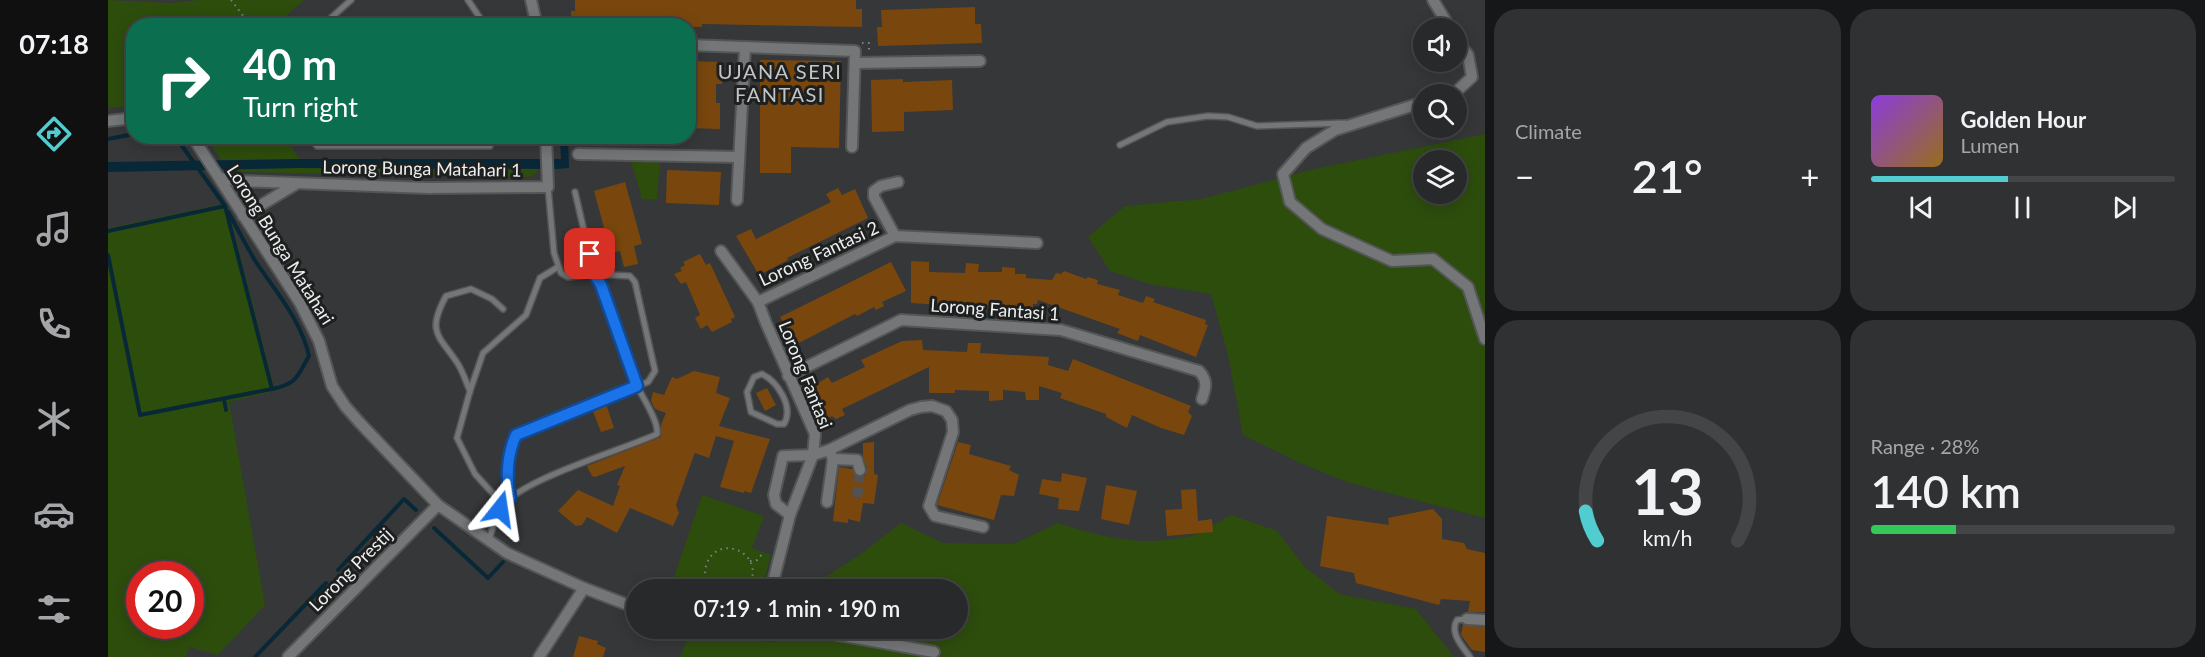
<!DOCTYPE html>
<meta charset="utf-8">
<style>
:root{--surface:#28292b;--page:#303133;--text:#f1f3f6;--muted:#a5a6a9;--line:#444547;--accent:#51ccd1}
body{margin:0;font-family:Lato,sans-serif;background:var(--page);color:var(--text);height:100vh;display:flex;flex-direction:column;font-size:22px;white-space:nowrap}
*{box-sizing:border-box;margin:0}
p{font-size:20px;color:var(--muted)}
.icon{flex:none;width:33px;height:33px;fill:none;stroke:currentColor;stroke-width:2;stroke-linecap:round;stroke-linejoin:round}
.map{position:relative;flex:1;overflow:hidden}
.drawer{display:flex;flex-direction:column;gap:9px;padding:9px;background:#161718;width:720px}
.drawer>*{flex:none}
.guide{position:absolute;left:18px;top:18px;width:570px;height:126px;border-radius:24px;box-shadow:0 3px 15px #0003,0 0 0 2px var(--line);background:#0b6e4f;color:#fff;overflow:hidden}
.tools{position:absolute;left:1305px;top:18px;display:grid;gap:12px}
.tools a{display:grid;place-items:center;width:54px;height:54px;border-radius:50%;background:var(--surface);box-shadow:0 3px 15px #0003,0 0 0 2px var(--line);font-size:30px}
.speed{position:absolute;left:18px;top:561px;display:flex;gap:12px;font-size:30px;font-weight:700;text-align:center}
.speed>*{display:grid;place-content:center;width:78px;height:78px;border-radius:50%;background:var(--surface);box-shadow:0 3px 15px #0003,0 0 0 2px var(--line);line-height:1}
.speed .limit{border:9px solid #d22;background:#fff;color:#111}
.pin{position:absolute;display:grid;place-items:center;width:51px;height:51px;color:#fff;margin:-26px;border-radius:12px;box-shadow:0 3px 9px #0006}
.me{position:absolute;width:66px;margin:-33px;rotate:15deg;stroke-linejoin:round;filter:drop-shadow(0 0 4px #0008)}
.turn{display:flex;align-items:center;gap:21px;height:126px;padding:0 18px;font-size:27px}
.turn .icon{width:78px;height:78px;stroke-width:2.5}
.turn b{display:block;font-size:42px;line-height:51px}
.big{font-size:45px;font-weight:600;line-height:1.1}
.drawer .widget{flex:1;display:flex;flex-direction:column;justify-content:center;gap:9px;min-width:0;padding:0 21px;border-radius:24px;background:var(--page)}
.drawer .dial{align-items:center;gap:0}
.dial svg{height:156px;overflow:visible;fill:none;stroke:var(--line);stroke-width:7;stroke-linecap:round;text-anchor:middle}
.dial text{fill:var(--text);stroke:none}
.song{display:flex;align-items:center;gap:18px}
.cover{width:72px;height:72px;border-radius:9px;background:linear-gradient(135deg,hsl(270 70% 55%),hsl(40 70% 35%))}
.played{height:6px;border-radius:3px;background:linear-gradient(90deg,var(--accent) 45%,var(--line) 45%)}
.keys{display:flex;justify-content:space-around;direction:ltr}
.heat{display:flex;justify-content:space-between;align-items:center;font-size:33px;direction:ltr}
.charge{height:9px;border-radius:4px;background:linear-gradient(90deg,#34c759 28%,var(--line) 0)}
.drawer .tiles{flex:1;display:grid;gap:9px;grid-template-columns:repeat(2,1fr)}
.trip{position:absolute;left:518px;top:579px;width:342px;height:60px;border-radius:30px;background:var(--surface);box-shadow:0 3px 15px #0003,0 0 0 2px var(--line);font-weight:600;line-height:60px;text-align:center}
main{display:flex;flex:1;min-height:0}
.dock{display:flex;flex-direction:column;width:108px;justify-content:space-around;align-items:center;background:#101011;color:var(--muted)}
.dock .icon{width:42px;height:42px}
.dock .active{color:var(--accent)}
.dock b{font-size:27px;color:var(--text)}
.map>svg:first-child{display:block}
</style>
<main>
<nav class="dock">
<b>07:18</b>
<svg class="icon active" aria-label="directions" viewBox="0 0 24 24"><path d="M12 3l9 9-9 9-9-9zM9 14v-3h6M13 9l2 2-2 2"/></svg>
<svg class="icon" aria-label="music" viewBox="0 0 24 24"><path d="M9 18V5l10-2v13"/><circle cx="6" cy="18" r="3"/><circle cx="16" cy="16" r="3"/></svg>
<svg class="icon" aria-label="phone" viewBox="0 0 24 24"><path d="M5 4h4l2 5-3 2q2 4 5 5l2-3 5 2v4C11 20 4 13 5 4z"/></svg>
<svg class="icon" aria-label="climate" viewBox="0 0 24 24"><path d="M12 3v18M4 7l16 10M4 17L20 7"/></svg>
<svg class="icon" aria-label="car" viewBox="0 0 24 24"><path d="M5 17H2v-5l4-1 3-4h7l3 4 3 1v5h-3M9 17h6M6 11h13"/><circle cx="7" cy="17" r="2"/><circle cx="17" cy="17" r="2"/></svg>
<svg class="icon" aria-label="filters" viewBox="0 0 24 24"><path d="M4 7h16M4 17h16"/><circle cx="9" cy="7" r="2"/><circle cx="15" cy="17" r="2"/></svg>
</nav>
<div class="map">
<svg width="1377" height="657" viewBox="0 0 1377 657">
<rect width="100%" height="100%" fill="#353739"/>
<g fill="#2d4d0d" fill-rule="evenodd">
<path d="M0,0L62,3L89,0H196L168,25L26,26L25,106L0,108Z"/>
<path d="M1377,134V518L1242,483L1192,463L1135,435L1120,355L1103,294L1041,284L1002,271L980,237L1017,206L1094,199L1206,169ZM1316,160H1348V194H1316Z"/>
<path d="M98,137H178L191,159V168L429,169C429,174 425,176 421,177L131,172L118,167Z"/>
<path d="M523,161L552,162L549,199H534Z"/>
<path d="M119,203L167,391L121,402L157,605L110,655L82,647L77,657H0V228ZM82,574V626H32V574Z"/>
<path d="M594,495L656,516L644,548L663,555L654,589H562Z"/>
<path d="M1123,515L1169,531L1197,567L1231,594L1308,609L1346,657H572L580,637L667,642L675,629L849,628V590L699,589L753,554L793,523L835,543L906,544L950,523C998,538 1035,548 1086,535C1098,531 1111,521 1123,515Z"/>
</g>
<path fill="#082838" d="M460,136L461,168L449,169L191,168L0,172V162L191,159H453L452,137Z"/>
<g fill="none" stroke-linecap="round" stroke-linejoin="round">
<g stroke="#082838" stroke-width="4">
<path d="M67,136L117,206"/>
<path d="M0,139L26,134"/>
<path d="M120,212C130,229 138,246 148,262C168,292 193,320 201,356C189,377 189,384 164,389"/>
<path d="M0,231L117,206"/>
<path d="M0,255L32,415L164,389L117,206"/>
<path d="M116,399L118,410"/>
<path d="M326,528L380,578L395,562"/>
<path d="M230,570L296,499L308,510"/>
<path d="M147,657L218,583"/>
</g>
</g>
<g fill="#79470e">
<path d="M467,0H748V9H754V27L594,24V27L463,26V11H467Z"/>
<path d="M867,7V24H873L874,43L770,46L769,27H774L773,10Z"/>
<path d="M652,60L733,61L731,148L683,147V173H652Z"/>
<path d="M580,61L614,62V84H608V103H612V129L580,128Z"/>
<path d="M795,79V82L844,80L845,110L796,112V131L764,132L763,80Z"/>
<path d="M559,170L613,172L611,205L558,203Z"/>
<path d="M517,182L534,244L526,246L530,264L516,267L512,251L503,253L486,191Z"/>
<path d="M730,188L734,195L747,189L760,218L679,258L680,260L651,275L628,236L643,229L648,239L723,202L718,194Z"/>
<path d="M592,254L598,265L602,263L627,317L623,319L624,322L604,332L599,325L593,329L587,318L592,315L578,282L573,284L566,274L574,271L572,268L577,265L575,262Z"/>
<path d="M803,261L821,262V272L857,273L858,263L871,264L870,272H894V267L907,268V274H918V278L944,280L948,273L953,274L956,271L978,279L980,277L990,280L989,284L1012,290L1010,295L1035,303L1038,296L1047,299L1045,302L1098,320L1097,324L1100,325L1088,357L1032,335L1030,341L1009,333L1012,329L930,300L929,304H925V311L803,303Z"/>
<path d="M783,262L798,291L774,302L776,306L768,310L766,307L749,316L747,314L687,345L685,341L677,346L672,336L680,332L672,317Z"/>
<path d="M814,340L815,350L859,352L860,343H873L872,353L941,357L940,365L960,371L965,359L1083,406L1080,412L1084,416L1076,435L1053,428L1024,415L1019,428L998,417V414L952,398L954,393L931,386V400H918L917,392L895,390V400L881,401V391L847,390V393H821V367L734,409L737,415L728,419L724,416L717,420L710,408L713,406L702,388L720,377L724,383L757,367L753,360L794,341Z"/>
<path d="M586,371L612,377L608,393L622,398L611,426L662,439L643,493L636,491V493L612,487L626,441L608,436L601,458L587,453L586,455L568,505L571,513L565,526L522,508L509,533L479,517L474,525L468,526L450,511L470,490L505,506L512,486L509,485L517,466L487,477L484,476L479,466L553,437V425L558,413L547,409L543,401L545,392L556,395L564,377L569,379Z"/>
<path d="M659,388L668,405L657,411L648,393Z"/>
<path d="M498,404L506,428L493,432L484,409Z"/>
<path d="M766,442V474L770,475L766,504L755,503L752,522L740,519V523L725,521L731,467L744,469L750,477L757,476L759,468L755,456V443Z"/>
<path d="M850,442L863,445L861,454L903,466L901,470L911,475L906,496L893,495L886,520L829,505Z"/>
<path d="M954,473L979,478L971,511L950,509L951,498L931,494L934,479L953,482Z"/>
<path d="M998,485L1029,491L1021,525L993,519Z"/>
<path d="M1088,489L1090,521L1104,519L1105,532L1059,536L1057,510L1074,509L1073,490Z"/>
<path d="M1325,509L1334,519V539L1356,543L1359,549L1377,553V612H1360L1362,601L1333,599L1331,605L1248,583L1246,573L1212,566L1219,516L1281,525L1280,518Z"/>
<path d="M1355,625L1377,627V652L1364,650L1353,635Z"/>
<path d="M471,636L490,641L489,644L498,648L495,657H465Z"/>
</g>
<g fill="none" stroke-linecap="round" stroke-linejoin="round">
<path stroke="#505254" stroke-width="10" stroke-dasharray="10 5" stroke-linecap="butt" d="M749,497L752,470"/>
<g stroke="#535556" stroke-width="8">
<g id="lane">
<path d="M360,0L372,18L374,26"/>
<path d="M214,26L243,0"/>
<path d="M201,136L209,146H382V136"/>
<path d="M1012,145L1059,122L1100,116L1120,117L1149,126L1237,123"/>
<path d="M440,187L446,253L453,273L460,277L486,274L467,192"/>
<path d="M486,274L522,276L527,282L547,371L540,382L529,386L493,285Z"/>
<path d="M654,374C670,382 686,407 676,424H669L643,412L639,392L646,377Z"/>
<path d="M362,391C358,382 355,372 350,364C331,335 318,333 338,296L363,289L384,299L395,309"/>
<path d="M392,509L388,497L367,474L349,438L362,391L375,353L418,315L432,278L450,267"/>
<path d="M381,540C384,530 387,518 392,509C409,480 515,450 549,434C551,422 535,398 529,386L408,435L398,480L402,498"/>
<path d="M1358,619L1349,620C1341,633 1355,647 1362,657"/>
</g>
</g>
<g stroke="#535556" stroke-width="14">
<g id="street">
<path d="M423,0L429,26"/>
<path d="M1325,0L1342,28"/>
<path d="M580,45L747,51L744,147"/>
<path d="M747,63L872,61"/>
<path d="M1338,94L1349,91L1364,77L1360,55L1348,39"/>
<path d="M1316,102L1227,130L1198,148L1175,174L1182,202L1214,229L1284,261L1325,259L1360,287L1377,339"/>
<path d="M0,121L26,118"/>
<path d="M84,136L192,303L211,341L224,386L237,406L252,423L330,505L399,553L476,588L528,608"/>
<path d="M470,154L631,157"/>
<path d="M112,178L131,181L320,188L440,187L438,136"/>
<path d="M629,200L637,47"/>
<path d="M135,216L188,184"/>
<path d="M787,236L766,197V191L773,186L790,182"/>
<path d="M613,251L650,302L658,323L707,434L705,455L682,515L663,590"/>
<path d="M650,302L787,236L929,243"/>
<path d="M680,376L793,320L953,330L1091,371C1100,381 1098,387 1094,399"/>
<path d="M725,459L749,460L752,470"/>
<path d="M719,502L725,459L721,450"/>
<path d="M682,515L668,504L666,495L675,456L705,455L721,450L802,410L813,407L824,406L838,411L844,420L845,432L821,506L827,516L875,527"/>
<path d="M1359,619L1377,620"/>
<path d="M692,628L826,652"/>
<path d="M180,657L330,505"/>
<path d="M431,657L476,588"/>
</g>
</g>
<g stroke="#808284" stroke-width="2" stroke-dasharray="1.5 4.5" stroke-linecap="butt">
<path d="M123,0L143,26"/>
<path d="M754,43H761V52"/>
<path d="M642,561L649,560L656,552"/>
<path d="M603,590C598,581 595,573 599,563C612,531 663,556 638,590"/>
</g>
<use href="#lane" stroke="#747678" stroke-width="5"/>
<use href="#street" stroke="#747678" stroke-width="10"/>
</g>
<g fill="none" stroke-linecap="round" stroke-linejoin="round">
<g stroke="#114b97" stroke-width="15">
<path id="route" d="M392,509L402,498C398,478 399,454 408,435L529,386L493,285L486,274L482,254"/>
</g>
<use href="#route" stroke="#1a73e8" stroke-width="10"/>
</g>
<g text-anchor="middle" stroke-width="6" stroke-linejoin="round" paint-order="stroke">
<g font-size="18" fill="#eceeef" stroke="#1e1f1f">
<text transform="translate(314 169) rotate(1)" y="6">Lorong Bunga Matahari 1</text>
<text transform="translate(172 245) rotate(58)" y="6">Lorong Bunga Matahari</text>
<text transform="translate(711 254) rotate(-25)" y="6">Lorong Fantasi 2</text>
<text transform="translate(887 310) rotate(4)" y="6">Lorong Fantasi 1</text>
<text transform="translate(697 375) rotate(68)" y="6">Lorong Fantasi</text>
<text transform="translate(243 570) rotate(-45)" y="6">Lorong Prestij</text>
</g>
<g font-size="20" letter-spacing="1.5" fill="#c2c5c7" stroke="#1e1f1f">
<text x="672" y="79">UJANA SERI<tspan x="672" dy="23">FANTASI</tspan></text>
</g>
</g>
</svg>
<div class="tools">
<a><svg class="icon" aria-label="sound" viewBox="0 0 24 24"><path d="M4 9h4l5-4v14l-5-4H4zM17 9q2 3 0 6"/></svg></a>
<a><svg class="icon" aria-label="search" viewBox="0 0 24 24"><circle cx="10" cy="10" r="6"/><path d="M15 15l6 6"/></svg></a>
<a><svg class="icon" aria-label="layers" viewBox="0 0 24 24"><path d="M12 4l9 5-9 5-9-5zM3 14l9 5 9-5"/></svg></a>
</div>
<div class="speed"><div class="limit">20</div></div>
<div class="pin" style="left:482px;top:254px;background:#d93025"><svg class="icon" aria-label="arrive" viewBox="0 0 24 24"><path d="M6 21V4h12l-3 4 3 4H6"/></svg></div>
<svg class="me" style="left:392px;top:509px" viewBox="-20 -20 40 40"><path d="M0-17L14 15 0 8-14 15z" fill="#1a73e8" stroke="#fff" stroke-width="4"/></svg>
<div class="trip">07:19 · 1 min · 190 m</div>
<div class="guide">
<div class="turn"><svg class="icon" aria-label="right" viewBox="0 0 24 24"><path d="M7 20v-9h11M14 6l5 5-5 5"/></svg><div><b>40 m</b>Turn right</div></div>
</div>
</div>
<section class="drawer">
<div class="tiles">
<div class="widget"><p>Climate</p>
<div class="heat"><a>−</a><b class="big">21°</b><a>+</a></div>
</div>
<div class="widget">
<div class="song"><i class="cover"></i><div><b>Golden Hour</b><p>Lumen</p></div></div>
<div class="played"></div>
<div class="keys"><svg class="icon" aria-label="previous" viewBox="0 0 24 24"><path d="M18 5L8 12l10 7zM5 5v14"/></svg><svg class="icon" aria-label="pause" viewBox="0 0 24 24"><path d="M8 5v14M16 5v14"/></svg><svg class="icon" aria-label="next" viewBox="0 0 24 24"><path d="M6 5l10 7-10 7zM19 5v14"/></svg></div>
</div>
<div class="widget dial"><svg viewBox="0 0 100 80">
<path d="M14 69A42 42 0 1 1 86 69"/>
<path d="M14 69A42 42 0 0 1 8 54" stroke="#51ccd1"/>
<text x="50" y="56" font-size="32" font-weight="700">13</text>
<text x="50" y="72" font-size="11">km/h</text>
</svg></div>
<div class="widget"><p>Range · 28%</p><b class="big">140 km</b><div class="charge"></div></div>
</div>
</section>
</main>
